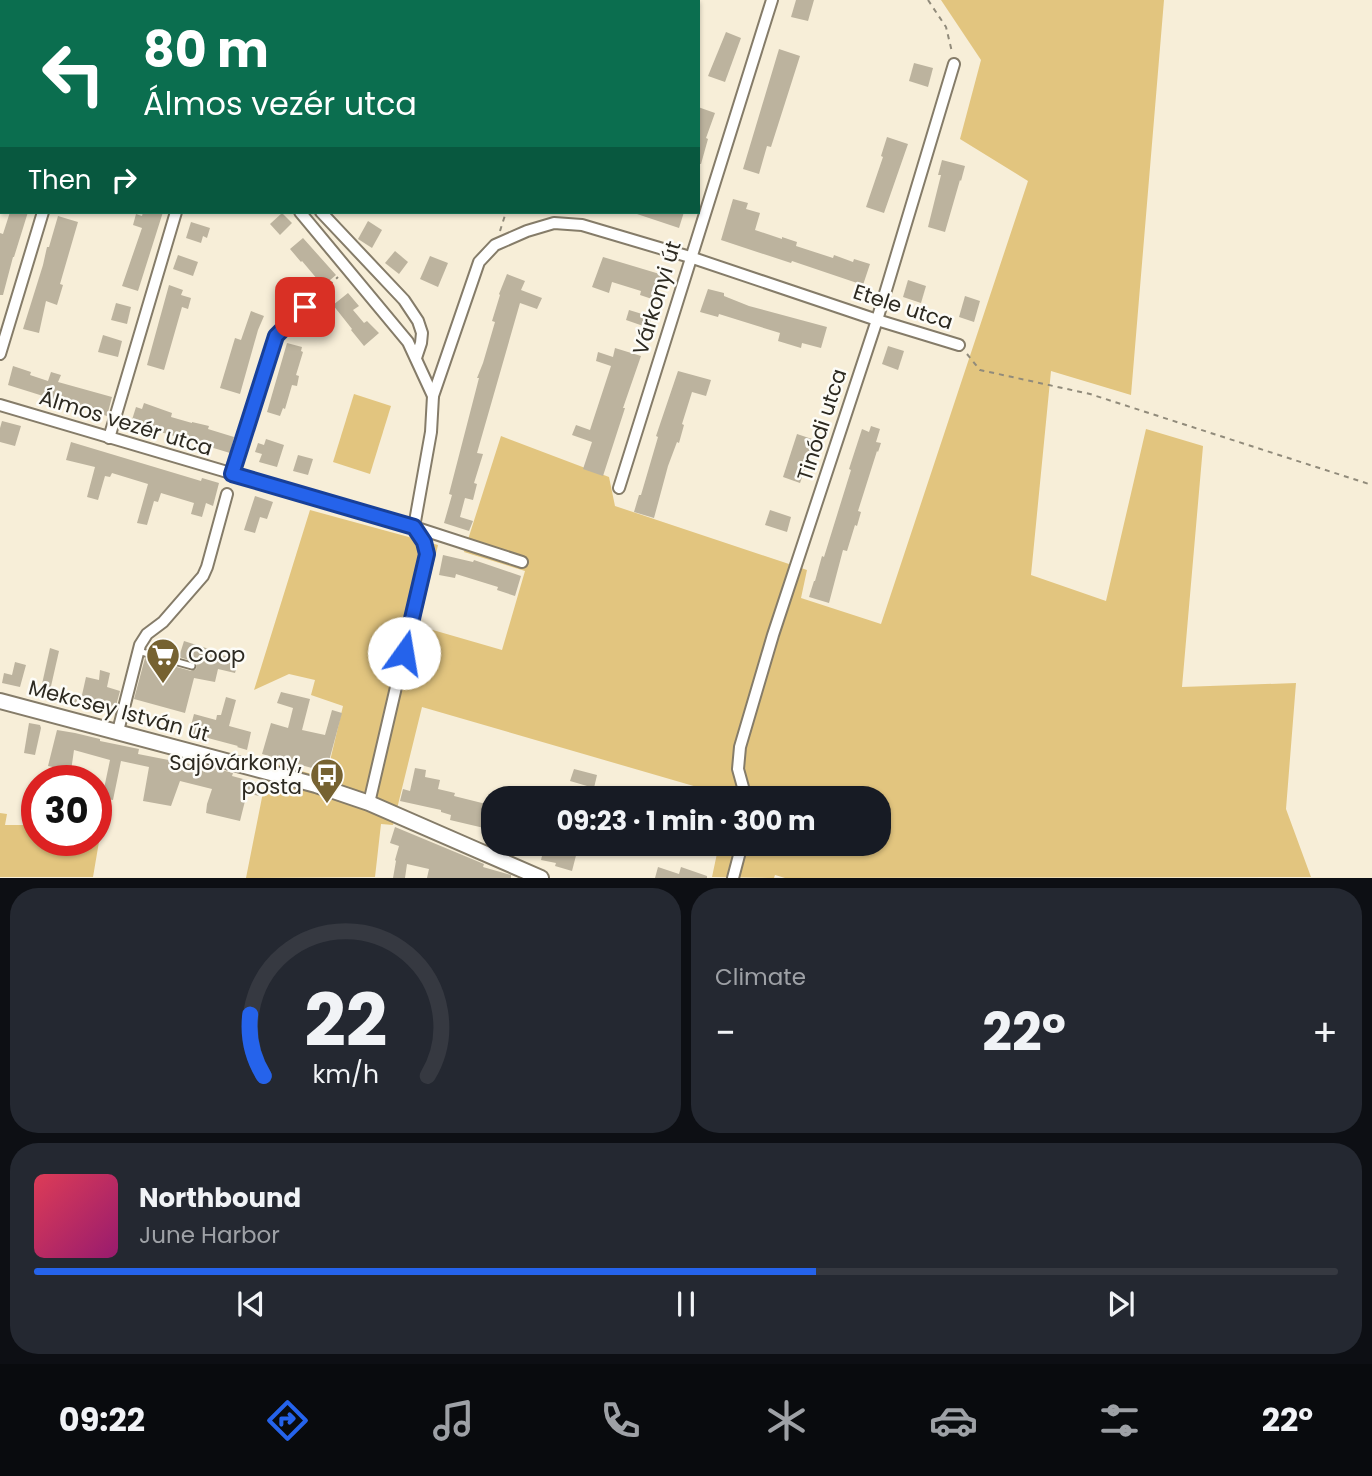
<!DOCTYPE html>
<meta charset="utf-8">
<style>
:root{--surface:#171b24;--page:#242831;--text:#f1f3f6;--muted:#9ea1a6;--line:#363941;--accent:#2563eb}
body{margin:0;font-family:Poppins,sans-serif;background:var(--page);color:var(--text);height:100vh;display:flex;flex-direction:column;font-size:26px;white-space:nowrap}
*{box-sizing:border-box;margin:0}
p{font-size:23px;color:var(--muted)}
.icon{flex:none;width:38px;height:38px;fill:none;stroke:currentColor;stroke-width:2;stroke-linecap:round;stroke-linejoin:round}
.map{position:relative;height:878px;overflow:hidden}
.panel{display:flex;flex-direction:column;gap:10px;padding:10px;background:#0d0f14;flex:1}
.panel>*{flex:none}
.guide{position:absolute;left:0px;top:0px;width:700px;height:214px;box-shadow:0 2px 5px #0004;background:#0b6e4f;color:#fff;overflow:hidden}
.speed{position:absolute;left:21px;top:765px;display:flex;gap:14px;font-size:35px;font-weight:700;text-align:center}
.speed>*{display:grid;place-content:center;width:91px;height:91px;border-radius:50%;background:var(--surface);box-shadow:0 2px 5px #0004;line-height:1}
.speed .limit{border:10px solid #d22;background:#fff;color:#111}
.pin{position:absolute;display:grid;place-items:center;width:60px;height:60px;color:#fff;margin:-30px;border-radius:14px;box-shadow:0 4px 10px #0006}
.me{position:absolute;width:77px;margin:-38px;rotate:13deg;stroke-linejoin:round;filter:drop-shadow(0 0 5px #0008)}
.turn{display:flex;align-items:center;gap:24px;height:147px;padding:0 28px;font-size:32px}
.turn .icon{width:91px;height:91px;stroke-width:2.5}
.turn b{display:block;font-size:49px;line-height:60px}
.then{display:flex;align-items:center;height:66px;padding:0 28px;background:#0003;gap:14px;font-size:26px}
.big{font-size:52px;font-weight:700;line-height:1.1}
.panel .tile{flex:1;display:flex;flex-direction:column;justify-content:center;gap:10px;min-width:0;padding:0 24px;border-radius:28px;background:var(--page)}
.panel .dial{align-items:center;gap:0}
.dial svg{height:182px;overflow:visible;fill:none;stroke:var(--line);stroke-width:7;stroke-linecap:round;text-anchor:middle}
.dial text{fill:var(--text);stroke:none}
.song{display:flex;align-items:center;gap:21px}
.cover{width:84px;height:84px;border-radius:10px;background:linear-gradient(135deg,hsl(350 70% 55%),hsl(320 70% 35%))}
.played{height:7px;border-radius:4px;background:linear-gradient(90deg,var(--accent) 60%,var(--line) 60%)}
.keys{display:flex;justify-content:space-around;direction:ltr}
.heat{display:flex;justify-content:space-between;align-items:center;font-size:38px;direction:ltr}
.panel .tiles{flex:1;display:grid;gap:10px;grid-template-columns:1fr 1fr}
.tile:last-child{grid-column:span 2}
.trip{position:absolute;left:481px;top:786px;width:410px;height:70px;border-radius:28px;background:var(--surface);box-shadow:0 2px 5px #0004;font-weight:700;line-height:70px;text-align:center}
.tab-bar{display:flex;height:112px;justify-content:space-around;align-items:center;background:#090b0e;color:var(--muted)}
.tab-bar .icon{width:49px;height:49px}
.tab-bar .selected{color:var(--accent)}
.tab-bar b{font-size:32px;color:var(--text)}
.map>svg:first-child{display:block}
</style>
<div class="map">
<svg width="1372" height="878" viewBox="0 0 1372 878">
<rect width="100%" height="100%" fill="#f7eed8"/>
<g fill="#e2c57f">
<path d="M941,0H1164L1131,395L1051,371L1031,575L1106,601L1146,429L1203,446L1182,687L1296,683L1286,809L1311,877L785,878L775,875L774,878L712,877L719,844H878V798H728V796L422,707L393,825L381,824L375,877L246,878L269,762L326,778L343,706L311,695L315,680L289,674L254,690L310,510L438,545L419,626L502,650L525,571L464,552L501,436L609,477L615,506L807,570L801,598L881,624L1028,181L960,139L981,60Z"/>
<path d="M354,394L391,406L370,474L333,462Z"/>
<path d="M0,813L7,814L5,825H37V840H96V824H102L93,877H0Z"/>
</g>
<g fill="#bcb39e">
<path d="M796,0H814L808,21L791,17Z"/>
<path d="M726,32L741,38L725,82L708,76Z"/>
<path d="M779,49L800,56L771,147L767,146L759,174L743,169Z"/>
<path d="M914,63L933,68L928,87L909,81Z"/>
<path d="M698,107L715,113L706,138L708,139L701,164H698Z"/>
<path d="M887,137L908,144L884,213L866,207L883,157L881,156Z"/>
<path d="M942,160L965,166L961,181L960,180L945,232L928,227L941,175H938Z"/>
<path d="M733,199L748,203L746,209L760,213L755,230L782,239V237L797,242L796,246L833,258L834,255L853,262L854,259L870,264L863,285L792,261L791,263L721,240Z"/>
<path d="M10,212H28L14,257H13L3,295H0V233L3,234Z"/>
<path d="M143,212H163L138,291L122,286L142,228L133,225L136,214L142,216Z"/>
<path d="M634,212H684L679,228L634,213Z"/>
<path d="M282,213L292,223L280,235L270,224Z"/>
<path d="M58,216L78,222L60,284L63,285L57,305L46,301L39,333L23,329L43,265L47,247H49Z"/>
<path d="M368,221L382,230L372,248L358,239Z"/>
<path d="M191,222L210,228L207,238L203,236L201,243L186,238Z"/>
<path d="M303,238L336,275L323,286L302,261L301,262L290,249Z"/>
<path d="M395,251L408,262L399,274L385,263Z"/>
<path d="M178,255L198,262L193,276L173,269Z"/>
<path d="M430,256L448,263L438,287L420,279Z"/>
<path d="M603,257L663,275L655,300L640,295L641,291L612,282L609,293L592,287Z"/>
<path d="M507,274L525,281L521,290L542,298L537,309L520,303L477,453L483,454L474,483L477,484L473,500L465,498L460,517L473,521L469,531L444,523L452,495L449,494L479,378H477L483,363L495,322L492,321L500,295L499,294Z"/>
<path d="M908,280L926,286L921,303L903,297Z"/>
<path d="M169,285L183,290L181,295L191,298L188,309L182,307L164,370L147,365Z"/>
<path d="M708,289L724,293V296L749,306L827,327L821,348L802,343L801,348L778,341L780,333L719,314L718,317L700,312Z"/>
<path d="M348,293L359,306L353,310L364,323L367,321L379,333L364,346L351,330L352,329L333,305Z"/>
<path d="M965,296L980,301L974,322L959,317Z"/>
<path d="M116,303L131,307L127,324L111,320Z"/>
<path d="M629,310L652,317L649,328L626,320Z"/>
<path d="M251,311L264,316L258,330L240,394L220,388L235,338L241,340Z"/>
<path d="M103,335L122,341L118,357L98,352Z"/>
<path d="M287,343L302,347L301,351L303,352L296,375L299,376L297,386L292,385L285,409L283,408L280,416L267,412Z"/>
<path d="M888,346L904,351L898,370L882,364Z"/>
<path d="M615,348L641,356L623,408H625L603,476L583,469L592,442L572,435L576,425L590,430L611,366L596,361L598,352L613,357Z"/>
<path d="M13,366L31,372L30,375L48,381L51,372L61,375L58,382L112,397L107,416L8,385Z"/>
<path d="M678,371L711,380L706,396L692,392L682,424L684,425L679,443L677,442L668,466L654,518L634,512L639,495H641L658,437L656,436Z"/>
<path d="M144,403L172,413L171,417L192,423V422L209,426L208,429L234,437L230,453L131,423L136,407L142,409Z"/>
<path d="M2,421L21,426L15,446L0,442V428Z"/>
<path d="M871,426L880,429L876,442L881,443L878,452L877,451L858,511L861,512L857,526L855,525L847,551L843,550L829,603L809,597L814,581H815L822,556L824,557L851,470L849,469L862,429L869,432Z"/>
<path d="M797,434L815,440L800,483L783,477Z"/>
<path d="M266,439L284,445L277,467L259,462L262,454L255,452L258,443L264,445Z"/>
<path d="M71,442L201,481L202,478L219,483L213,506L206,503L202,517L191,514L194,503L161,493L158,502L154,501L147,525L137,523L148,484L112,473L110,477L105,476L98,500L87,497L95,467L66,460Z"/>
<path d="M298,455L313,459L308,475L293,471Z"/>
<path d="M255,496L273,502L267,519L260,517L255,533L244,530Z"/>
<path d="M770,510L791,517L787,532L765,525Z"/>
<path d="M443,555L473,562L474,560L521,576L515,596L497,590L498,587L456,574L455,578L439,575Z"/>
<path d="M184,641L209,649L208,652L239,659L235,673L218,669L215,682L194,678L185,713L134,699L145,658L191,671L196,669L197,665L195,662L179,657Z"/>
<path d="M50,648L59,651L49,695L40,693Z"/>
<path d="M15,662L26,665L20,687L2,683L4,673L12,675Z"/>
<path d="M100,670L110,673L107,687L120,691L114,713L65,700L67,692L82,695L86,677L99,680Z"/>
<path d="M281,692L310,699L302,730L325,735L332,710L342,713L326,772L262,754L271,723L288,728L293,708L277,703Z"/>
<path d="M226,697L236,700L229,726L251,732L247,750L237,747L238,746L189,733L194,714L216,720L217,715H221Z"/>
<path d="M29,723L40,725L41,728L35,755L24,753Z"/>
<path d="M57,730L75,733L100,739V741L139,749L138,754L194,765L195,763L233,773L232,776L262,784L259,796L247,793L240,821L206,813L207,804L212,789L180,781L171,806L143,801L149,767L121,761L113,800L102,798L110,760L74,750L71,771L48,766Z"/>
<path d="M415,768L426,770L425,777L440,780L438,789L455,793L454,796L494,806V839L482,836L484,828L450,820L451,815L441,812V810L400,801L403,789L410,791Z"/>
<path d="M574,769L597,775L594,788L570,781Z"/>
<path d="M395,827L484,864L483,867L511,875V878H427L429,869L407,864L405,878H393L396,861L395,860L399,846L390,843Z"/>
<path d="M506,844H579L572,871L555,866L556,863L541,860L542,856L506,846Z"/>
<path d="M658,867L679,874L681,867L707,876V878H655Z"/>
</g>
<g fill="none" stroke-linecap="round" stroke-linejoin="round">
<g stroke="#857c69" stroke-width="9">
<path id="service" d="M138,651L192,666"/>
</g>
<g stroke="#857c69" stroke-width="14">
<g id="minor">
<path d="M0,68L2,69"/>
<path d="M300,212L408,342L433,396"/>
<path d="M321,212L404,300L418,321L422,333L421,343L416,358"/>
<path d="M0,354L43,212"/>
<path d="M0,405L414,527L522,562"/>
<path d="M109,438L176,212"/>
<path d="M231,474L276,336L305,307"/>
<path d="M619,488L772,0"/>
<path d="M118,731L140,645L147,634L163,622L203,576L207,567L227,494"/>
<path d="M746,798L738,769L740,747L773,635L877,320L954,64"/>
<path d="M369,803L427,554L424,542L414,527L431,432L433,396L479,262L495,245L527,231L554,223L582,225L690,257L877,320L959,345"/>
<path d="M733,878L742,844"/>
</g>
</g>
<g stroke="#857c69" stroke-width="18">
<path id="tertiary" d="M0,701L316,785L369,803L541,878"/>
</g>
<g stroke="#918b7b" stroke-width="2" stroke-dasharray="5 5" stroke-linecap="butt">
<path d="M928,0L946,27L952,52"/>
<path d="M566,2V0"/>
<path d="M500,231L506,212"/>
<path d="M314,299L338,277"/>
<path d="M967,354L980,370L1090,394L1372,485"/>
</g>
<use href="#service" stroke="#fff" stroke-width="5"/>
<use href="#minor" stroke="#fff" stroke-width="10"/>
<use href="#tertiary" stroke="#fff" stroke-width="14"/>
</g>
<g fill="none" stroke-linecap="round" stroke-linejoin="round">
<g stroke="#184099" stroke-width="18">
<path id="route" d="M305,307L276,336L232,474L414,527L424,542L427,554L404,653"/>
</g>
<use href="#route" stroke="#2563eb" stroke-width="12"/>
</g>
<defs>
<g id="supermarket-pin" transform="scale(1.75)"><path d="M0 17L-7.5 6A9.5 9.5 0 1 1 7.5 6Z" fill="#766231" stroke="#fdfcf7"/><path d="M-6-5.5h2.5l.6 2H6L4.5 2H-2.5L-4.4-4H-6ZM-1.5 3.2a1.3 1.3 0 1 0 .1 0ZM3 3.2a1.3 1.3 0 1 0 .1 0Z" fill="#fff"/></g>
<g id="bus-pin" transform="scale(1.75)"><path d="M0 17L-7.5 6A9.5 9.5 0 1 1 7.5 6Z" fill="#766231" stroke="#fdfcf7"/><path d="M-5-6H5V4H4V6H2V4H-2V6H-4V4H-5ZM-3.5-4V0h7V-4ZM-3.5 1.2v1.5H-2V1.2ZM2 1.2v1.5H3.5V1.2Z" fill="#fff"/></g>
</defs>
<g fill-rule="evenodd">
<use href="#supermarket-pin" x="163" y="655"/>
<use href="#bus-pin" x="327" y="775"/>
</g>
<g text-anchor="middle" stroke-width="5" stroke-linejoin="round" paint-order="stroke">
<g font-size="21" fill="#2c2920" stroke="#fdfcf7">
<text transform="translate(657 298) rotate(-73)" y="7">Várkonyi út</text>
<text transform="translate(903 307) rotate(18)" y="7">Etele utca</text>
<text transform="translate(126 423) rotate(17)" y="7">Álmos vezér utca</text>
<text transform="translate(822 425) rotate(-72)" y="7">Tinódi utca</text>
<text transform="translate(119 711) rotate(15)" y="7">Mekcsey István út</text>
</g>
<g font-size="21" fill="#2c2920" stroke="#fdfcf7" text-anchor="start">
<text x="188" y="662">Coop</text>
<text x="302" y="770" text-anchor="end">Sajóvárkony,<tspan x="302" dy="24">posta</tspan></text>
</g>
</g>
</svg>
<div class="speed"><div class="limit">30</div></div>
<div class="pin" style="left:305px;top:307px;background:#d93025"><svg class="icon" aria-label="arrive" viewBox="0 0 24 24"><path d="M6 21V4h12l-3 4 3 4H6"/></svg></div>
<svg class="me" style="left:404px;top:653px" viewBox="-20 -20 40 40"><circle r="19" fill="#fff"/><path d="M0-13L10 11 0 6-10 11z" fill="#2563eb"/></svg>
<div class="trip">09:23 · 1 min · 300 m</div>
<div class="guide">
<div class="turn"><svg class="icon" aria-label="left" viewBox="0 0 24 24"><path d="M17 20v-9H6M10 6l-5 5 5 5"/></svg><div><b>80 m</b>Álmos vezér utca</div></div>
<div class="then">Then<svg class="icon" aria-label="right" viewBox="0 0 24 24"><path d="M7 20v-9h11M14 6l5 5-5 5"/></svg></div>
</div>
</div>
<section class="panel">
<div class="tiles">
<div class="tile dial"><svg viewBox="0 0 100 80">
<path d="M14 69A42 42 0 1 1 86 69"/>
<path d="M14 69A42 42 0 0 1 8 42" stroke="#2563eb"/>
<text x="50" y="56" font-size="32" font-weight="700">22</text>
<text x="50" y="72" font-size="11">km/h</text>
</svg></div>
<div class="tile"><p>Climate</p>
<div class="heat"><a>−</a><b class="big">22°</b><a>+</a></div>
</div>
<div class="tile">
<div class="song"><i class="cover"></i><div><b>Northbound</b><p>June Harbor</p></div></div>
<div class="played"></div>
<div class="keys"><svg class="icon" aria-label="previous" viewBox="0 0 24 24"><path d="M18 5L8 12l10 7zM5 5v14"/></svg><svg class="icon" aria-label="pause" viewBox="0 0 24 24"><path d="M8 5v14M16 5v14"/></svg><svg class="icon" aria-label="next" viewBox="0 0 24 24"><path d="M6 5l10 7-10 7zM19 5v14"/></svg></div>
</div>
</div>
</section>
<nav class="tab-bar">
<b>09:22</b>
<svg class="icon selected" aria-label="directions" viewBox="0 0 24 24"><path d="M12 3l9 9-9 9-9-9zM9 14v-3h6M13 9l2 2-2 2"/></svg>
<svg class="icon" aria-label="music" viewBox="0 0 24 24"><path d="M9 18V5l10-2v13"/><circle cx="6" cy="18" r="3"/><circle cx="16" cy="16" r="3"/></svg>
<svg class="icon" aria-label="phone" viewBox="0 0 24 24"><path d="M5 4h4l2 5-3 2q2 4 5 5l2-3 5 2v4C11 20 4 13 5 4z"/></svg>
<svg class="icon" aria-label="climate" viewBox="0 0 24 24"><path d="M12 3v18M4 7l16 10M4 17L20 7"/></svg>
<svg class="icon" aria-label="car" viewBox="0 0 24 24"><path d="M5 17H2v-5l4-1 3-4h7l3 4 3 1v5h-3M9 17h6M6 11h13"/><circle cx="7" cy="17" r="2"/><circle cx="17" cy="17" r="2"/></svg>
<svg class="icon" aria-label="filters" viewBox="0 0 24 24"><path d="M4 7h16M4 17h16"/><circle cx="9" cy="7" r="2"/><circle cx="15" cy="17" r="2"/></svg>
<b>22°</b>
</nav>
